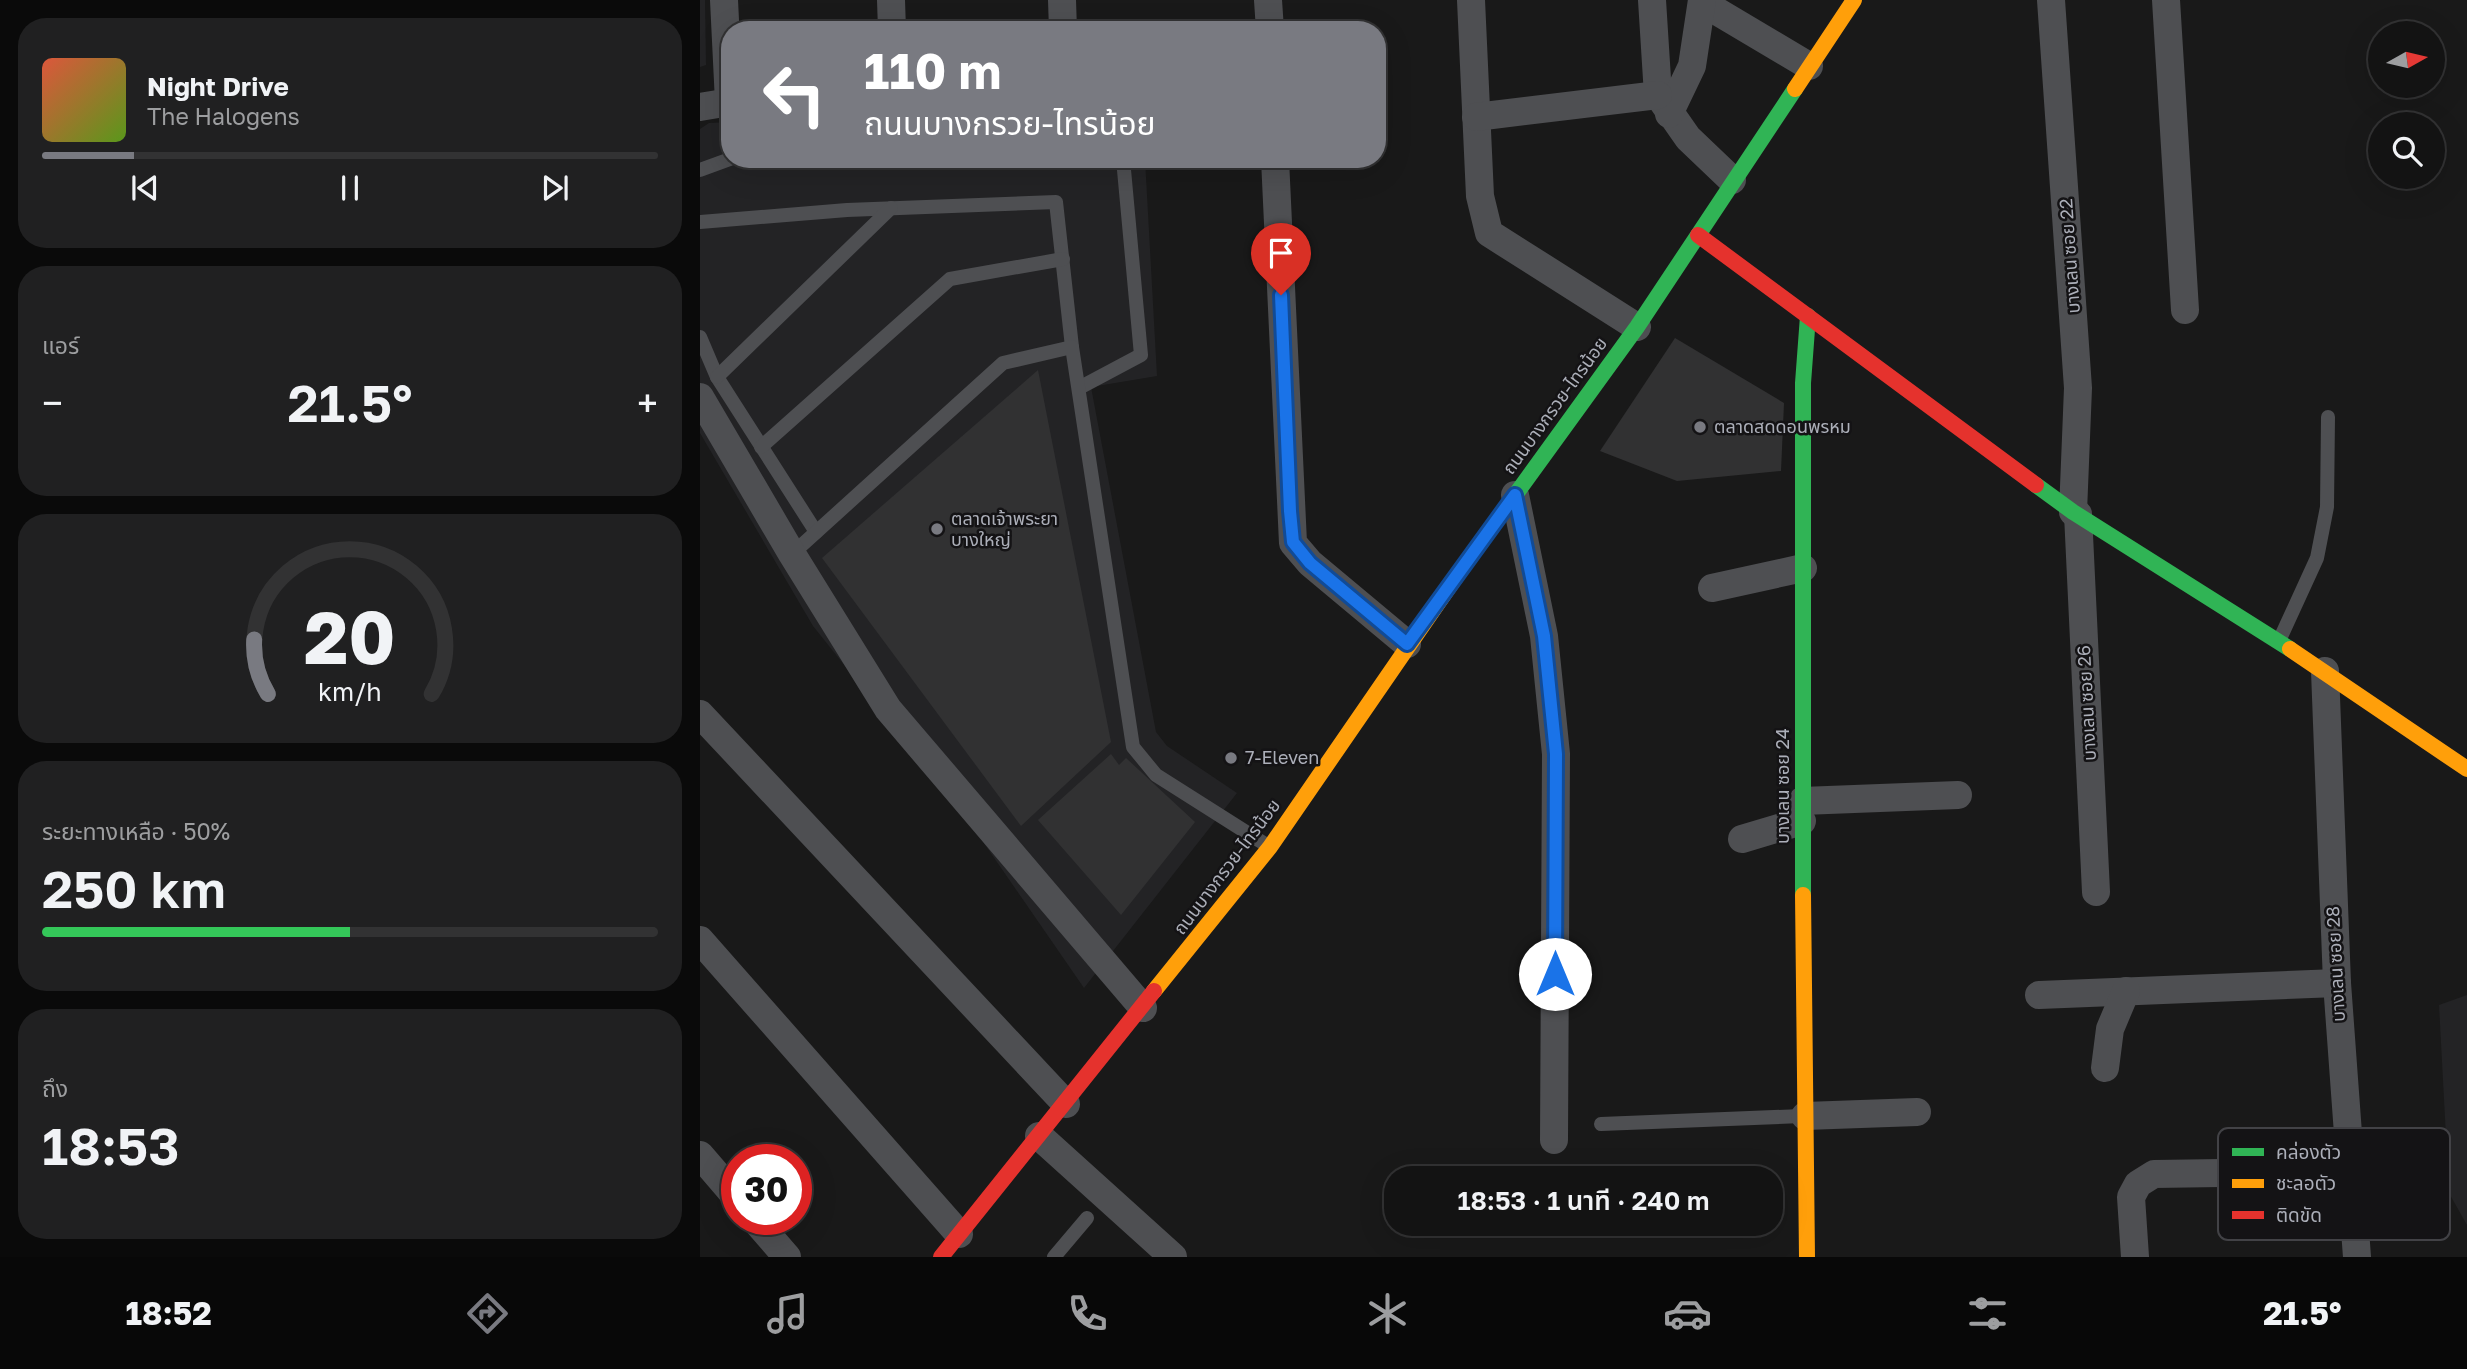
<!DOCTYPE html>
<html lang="th">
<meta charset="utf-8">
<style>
:root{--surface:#131313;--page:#202021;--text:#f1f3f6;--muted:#9d9ea0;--line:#323233;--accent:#797a81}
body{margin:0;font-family:"Golos Text","Noto Sans Thai",sans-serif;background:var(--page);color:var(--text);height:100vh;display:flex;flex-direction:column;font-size:26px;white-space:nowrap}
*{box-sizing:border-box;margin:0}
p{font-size:23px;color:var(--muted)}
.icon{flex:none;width:38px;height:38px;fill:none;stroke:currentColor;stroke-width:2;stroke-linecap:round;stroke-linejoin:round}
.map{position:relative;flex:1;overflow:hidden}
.details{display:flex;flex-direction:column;gap:18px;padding:18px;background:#0a0a0a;width:700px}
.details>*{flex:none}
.banner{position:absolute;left:21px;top:21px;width:665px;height:147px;border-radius:28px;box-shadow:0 7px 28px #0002,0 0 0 2px var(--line);background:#797a81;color:#fff;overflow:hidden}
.needle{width:46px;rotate:82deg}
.buttons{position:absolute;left:1668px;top:21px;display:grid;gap:14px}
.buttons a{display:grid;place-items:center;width:77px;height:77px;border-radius:50%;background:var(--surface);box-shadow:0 7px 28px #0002,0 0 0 2px var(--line);font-size:35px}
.speed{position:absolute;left:21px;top:1144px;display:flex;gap:14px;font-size:35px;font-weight:700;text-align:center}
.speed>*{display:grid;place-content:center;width:91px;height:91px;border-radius:50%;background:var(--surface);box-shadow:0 7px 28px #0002,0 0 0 2px var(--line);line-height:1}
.speed .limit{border:10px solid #d22;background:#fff;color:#111}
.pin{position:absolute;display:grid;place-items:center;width:60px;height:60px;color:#fff;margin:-72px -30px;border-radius:50% 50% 50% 0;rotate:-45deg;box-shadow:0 0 7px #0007}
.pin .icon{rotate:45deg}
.me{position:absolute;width:77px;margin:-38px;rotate:0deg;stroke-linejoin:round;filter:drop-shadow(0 0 5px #0008)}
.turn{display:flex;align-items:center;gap:24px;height:147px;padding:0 28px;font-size:32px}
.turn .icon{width:91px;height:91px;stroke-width:2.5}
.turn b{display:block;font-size:49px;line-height:60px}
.big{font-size:52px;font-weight:600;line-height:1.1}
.details .widget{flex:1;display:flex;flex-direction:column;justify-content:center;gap:10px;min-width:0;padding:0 24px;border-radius:28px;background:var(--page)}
.details .dial{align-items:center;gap:0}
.dial svg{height:182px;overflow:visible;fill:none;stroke:var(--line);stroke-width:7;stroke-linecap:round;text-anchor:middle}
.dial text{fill:var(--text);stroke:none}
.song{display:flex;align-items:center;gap:21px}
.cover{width:84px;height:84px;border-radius:10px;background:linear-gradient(135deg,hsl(10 70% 55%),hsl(90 70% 35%))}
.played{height:7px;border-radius:4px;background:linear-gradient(90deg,var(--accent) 15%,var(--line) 15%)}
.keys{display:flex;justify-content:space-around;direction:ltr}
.heat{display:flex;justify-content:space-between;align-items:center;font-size:38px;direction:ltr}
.charge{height:10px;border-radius:5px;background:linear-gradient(90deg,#34c759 50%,var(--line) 0)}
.trip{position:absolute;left:684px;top:1166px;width:399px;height:70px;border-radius:28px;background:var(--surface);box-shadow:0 7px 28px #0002,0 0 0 2px var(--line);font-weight:600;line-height:70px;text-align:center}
.tabs{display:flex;height:112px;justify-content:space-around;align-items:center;background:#080808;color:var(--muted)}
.tabs .icon{width:49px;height:49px}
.tabs .selected{color:var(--accent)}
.tabs b{font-size:32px;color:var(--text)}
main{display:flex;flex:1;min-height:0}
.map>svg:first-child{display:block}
</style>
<main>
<section class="details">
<div class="widget">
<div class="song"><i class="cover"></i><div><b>Night Drive</b><p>The Halogens</p></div></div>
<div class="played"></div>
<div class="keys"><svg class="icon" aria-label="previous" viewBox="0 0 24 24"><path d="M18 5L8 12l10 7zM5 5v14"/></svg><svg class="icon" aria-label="pause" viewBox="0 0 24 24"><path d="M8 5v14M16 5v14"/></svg><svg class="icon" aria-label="next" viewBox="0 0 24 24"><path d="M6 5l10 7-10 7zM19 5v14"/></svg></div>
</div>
<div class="widget"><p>แอร์</p>
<div class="heat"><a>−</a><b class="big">21.5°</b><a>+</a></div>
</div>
<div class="widget dial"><svg viewBox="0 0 100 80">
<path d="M14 69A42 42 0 1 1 86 69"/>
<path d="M14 69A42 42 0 0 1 8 45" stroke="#797a81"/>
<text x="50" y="56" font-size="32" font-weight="700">20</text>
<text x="50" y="72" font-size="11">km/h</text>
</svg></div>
<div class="widget"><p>ระยะทางเหลือ · 50%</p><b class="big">250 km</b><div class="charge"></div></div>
<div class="widget"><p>ถึง</p><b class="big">18:53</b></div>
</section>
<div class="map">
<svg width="1767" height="1257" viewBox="0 0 1767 1257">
<rect width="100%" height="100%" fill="#191919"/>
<g fill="#232325">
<path d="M0,0H5L6,65L0,67Z"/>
<path d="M30,122V159H445L457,376L391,387L456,732L467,746L537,793L384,988L268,820L113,626L0,433V129L9,123Z"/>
<path d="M1767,995V1225L1749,1193L1739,1005Z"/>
</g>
<g fill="#313132">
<path d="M975,338L1084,403L1081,471L977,481L900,451Z"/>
<path d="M338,370L411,742L321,826L122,558Z"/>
<path d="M411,754L419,765L426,758L495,822L421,915L338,820Z"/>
</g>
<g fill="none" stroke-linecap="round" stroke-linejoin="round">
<g stroke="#4e4f52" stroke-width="14">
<path d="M0,170L30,159"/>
<path d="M0,222L147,210L356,202L372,347"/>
<path d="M0,337L17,377L116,532"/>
<path d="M17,377L191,208"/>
<path d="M379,388L441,355L423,159"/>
<path d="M61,447L250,279L363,259"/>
<path d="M92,554L303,363L372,347L433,747L456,775L568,846"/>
<path d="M1579,641L1617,558L1627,507L1628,417"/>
<path d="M901,1124L1102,1116"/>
<path d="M354,1257L387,1218"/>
</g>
<g stroke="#4e4f52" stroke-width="28">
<path d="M24,0L29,102"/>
<path d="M191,0L192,30"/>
<path d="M362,0L363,30"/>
<path d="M568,0L570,30"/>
<path d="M771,0L780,196L789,233L937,327"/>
<path d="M952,0L958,95L988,138L1032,180"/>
<path d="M1351,0L1378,388L1373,512"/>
<path d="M1466,0L1485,310"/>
<path d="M1003,3L1109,66"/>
<path d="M0,107L30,102"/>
<path d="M969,114L992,66L1002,0"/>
<path d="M776,117L958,95"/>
<path d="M575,159L593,543L610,563L707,644"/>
<path d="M0,397L92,554L188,709L443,1008"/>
<path d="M815,495L844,636L856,754L854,1140"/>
<path d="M1378,514L1396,892"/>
<path d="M1012,588L1103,568"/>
<path d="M1625,671L1637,983L1657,1257"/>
<path d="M0,714L366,1104"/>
<path d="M1102,801L1258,795"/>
<path d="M1042,839L1102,821"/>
<path d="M0,940L259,1234"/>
<path d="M1339,995L1637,983"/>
<path d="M1405,1068L1410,1029L1426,991"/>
<path d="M1105,1116L1217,1112"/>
<path d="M339,1136L473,1257"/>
<path d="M0,1155L37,1198"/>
<path d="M55,1220L87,1257"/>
<path d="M1435,1257L1431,1197L1438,1184L1454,1174L1649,1171"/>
</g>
<g stroke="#30b455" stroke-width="16">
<path d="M1336,485L1373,512L1590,649"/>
<path d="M758,574L937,327L1095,89"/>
<path d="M1103,895V383L1108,316"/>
</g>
<g stroke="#ff9f0a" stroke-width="16">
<path d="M1095,89L1154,0"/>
<path d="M1590,649L1767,769"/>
<path d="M1103,895L1107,1257"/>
<path d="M454,991L570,847L758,574"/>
</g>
<g stroke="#e5322d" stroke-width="16">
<path d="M998,235L1336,485"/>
<path d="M241,1257L454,991"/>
</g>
</g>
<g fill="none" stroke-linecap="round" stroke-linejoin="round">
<g stroke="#114b97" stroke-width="18">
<path id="route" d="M581,295L590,511L593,542L610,563L707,644L815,495L844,636L856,754L855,974"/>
</g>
<use href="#route" stroke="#1a73e8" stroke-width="12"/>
</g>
<g fill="#797a81" stroke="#141315" stroke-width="2.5">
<circle cx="1000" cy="427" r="7"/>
<circle cx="237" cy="529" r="7"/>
<circle cx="531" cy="758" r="7"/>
</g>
<g text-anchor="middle" stroke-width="5" stroke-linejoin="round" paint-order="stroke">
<g font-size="18" fill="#acafb9" stroke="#141315">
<text transform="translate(1370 256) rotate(-94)" y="6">บางเลน ซอย 22</text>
<text transform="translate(855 406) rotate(-54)" y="6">ถนนบางกรวย-ไทรน้อย</text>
<text transform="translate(1387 703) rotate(-93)" y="6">บางเลน ซอย 26</text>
<text transform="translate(1083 786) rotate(-90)" y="6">บางเลน ซอย 24</text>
<text transform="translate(527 867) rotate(-53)" y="6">ถนนบางกรวย-ไทรน้อย</text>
<text transform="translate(1636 964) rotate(-93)" y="6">บางเลน ซอย 28</text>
</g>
<g font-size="18" fill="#acafb9" stroke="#141315" text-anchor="start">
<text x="1014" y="433">ตลาดสดดอนพรหม</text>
<text x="251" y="525">ตลาดเจ้าพระยา<tspan x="251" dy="21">บางใหญ่</tspan></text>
<text x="545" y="764">7-Eleven</text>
</g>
</g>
<rect x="1518" y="1128" width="232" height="112" rx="10" fill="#141315" stroke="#424246" stroke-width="2"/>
<rect x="1532" y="1148" width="32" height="8" fill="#30b455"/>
<rect x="1532" y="1179" width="32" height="9" fill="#ff9f0a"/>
<rect x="1532" y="1211" width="32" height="8" fill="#e5322d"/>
<g font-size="19" fill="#acafb9">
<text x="1576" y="1159">คล่องตัว</text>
<text x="1576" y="1190">ชะลอตัว</text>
<text x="1576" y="1222">ติดขัด</text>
</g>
</svg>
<div class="buttons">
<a><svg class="needle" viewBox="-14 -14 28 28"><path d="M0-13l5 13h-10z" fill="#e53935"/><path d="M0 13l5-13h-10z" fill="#9d9ea0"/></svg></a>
<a><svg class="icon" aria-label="search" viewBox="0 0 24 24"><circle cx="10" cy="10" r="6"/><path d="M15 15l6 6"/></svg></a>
</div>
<div class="speed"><div class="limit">30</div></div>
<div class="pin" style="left:581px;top:295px;background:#d93025"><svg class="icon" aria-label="arrive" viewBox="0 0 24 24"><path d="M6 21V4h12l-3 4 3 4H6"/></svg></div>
<svg class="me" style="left:855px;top:974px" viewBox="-20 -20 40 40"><circle r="19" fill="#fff"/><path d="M0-13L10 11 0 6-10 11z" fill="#1a73e8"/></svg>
<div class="trip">18:53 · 1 นาที · 240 m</div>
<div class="banner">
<div class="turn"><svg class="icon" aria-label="left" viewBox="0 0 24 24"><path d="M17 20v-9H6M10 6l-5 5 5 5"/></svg><div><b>110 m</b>ถนนบางกรวย-ไทรน้อย</div></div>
</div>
</div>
</main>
<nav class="tabs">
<b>18:52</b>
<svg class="icon selected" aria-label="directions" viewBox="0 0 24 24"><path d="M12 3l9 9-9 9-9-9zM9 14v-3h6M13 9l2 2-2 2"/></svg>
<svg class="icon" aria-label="music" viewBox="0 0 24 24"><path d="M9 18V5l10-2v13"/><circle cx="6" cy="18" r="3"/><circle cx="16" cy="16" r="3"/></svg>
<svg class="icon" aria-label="phone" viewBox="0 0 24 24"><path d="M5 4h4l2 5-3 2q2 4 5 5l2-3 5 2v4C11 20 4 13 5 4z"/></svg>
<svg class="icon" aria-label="climate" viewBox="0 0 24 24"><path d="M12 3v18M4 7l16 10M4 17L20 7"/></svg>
<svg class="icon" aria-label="car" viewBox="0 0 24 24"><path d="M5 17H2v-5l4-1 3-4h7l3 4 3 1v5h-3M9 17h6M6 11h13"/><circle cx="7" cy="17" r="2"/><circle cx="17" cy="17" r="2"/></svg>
<svg class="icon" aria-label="filters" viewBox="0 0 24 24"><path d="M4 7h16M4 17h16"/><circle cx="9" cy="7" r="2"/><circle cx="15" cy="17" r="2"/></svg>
<b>21.5°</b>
</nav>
